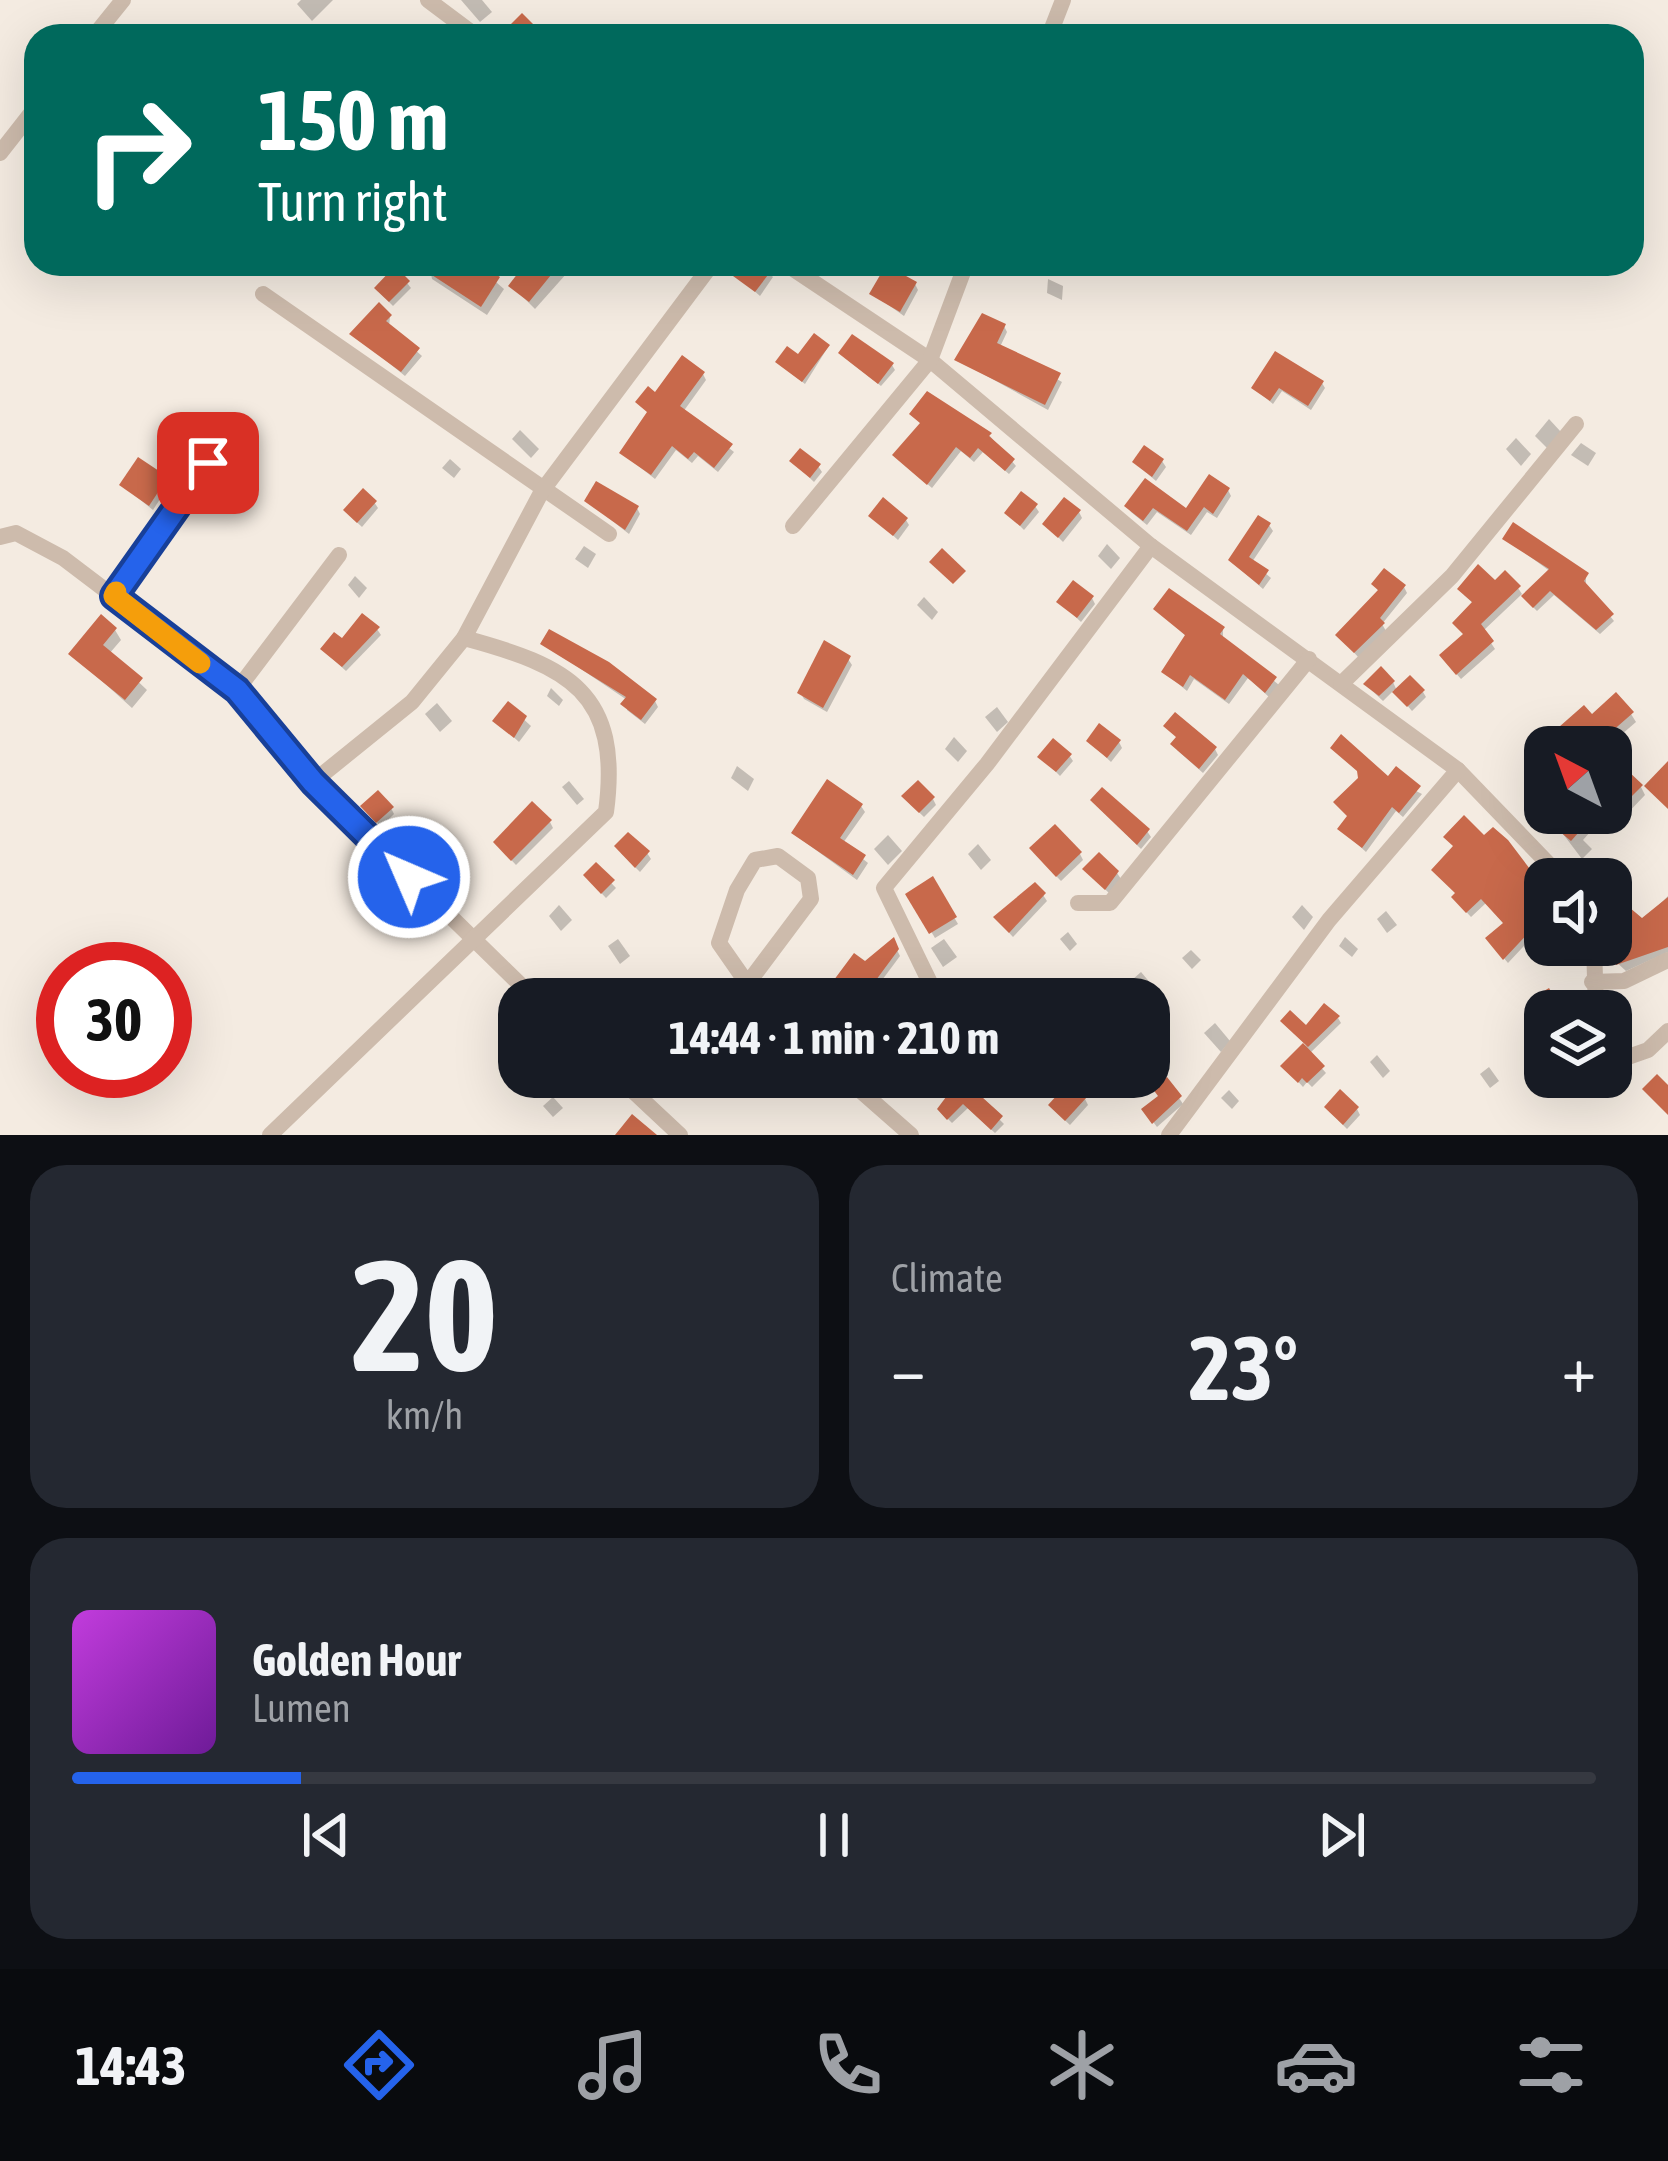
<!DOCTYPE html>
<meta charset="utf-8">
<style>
:root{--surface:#171b24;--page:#242831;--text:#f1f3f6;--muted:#9ea1a6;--line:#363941;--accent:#2563eb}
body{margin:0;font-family:"Asap Condensed",sans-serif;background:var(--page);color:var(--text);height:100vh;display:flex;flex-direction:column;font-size:45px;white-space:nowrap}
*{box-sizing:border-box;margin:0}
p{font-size:39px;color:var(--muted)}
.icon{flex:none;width:66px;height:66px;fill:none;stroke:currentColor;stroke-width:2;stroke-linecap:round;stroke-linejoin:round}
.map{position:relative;height:1135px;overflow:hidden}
.sheet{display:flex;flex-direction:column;gap:30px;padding:30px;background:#0d0f14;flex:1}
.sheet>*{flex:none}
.banner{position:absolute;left:24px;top:24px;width:1620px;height:252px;border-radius:36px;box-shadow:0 12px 48px #0002;background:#00695c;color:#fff;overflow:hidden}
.needle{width:78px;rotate:319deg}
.fabs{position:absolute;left:1524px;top:726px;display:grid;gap:24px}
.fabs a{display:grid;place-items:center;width:108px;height:108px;border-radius:24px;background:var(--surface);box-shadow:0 12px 48px #0002;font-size:60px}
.speed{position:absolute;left:36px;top:942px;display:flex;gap:24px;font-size:60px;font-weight:700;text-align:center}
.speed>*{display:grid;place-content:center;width:156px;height:156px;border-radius:50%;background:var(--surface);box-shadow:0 12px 48px #0002;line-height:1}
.speed .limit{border:18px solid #d22;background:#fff;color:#111}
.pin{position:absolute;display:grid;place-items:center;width:102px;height:102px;color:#fff;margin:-51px;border-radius:24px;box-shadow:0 6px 18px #0006}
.me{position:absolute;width:132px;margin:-66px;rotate:315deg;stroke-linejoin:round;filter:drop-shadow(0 0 9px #0008)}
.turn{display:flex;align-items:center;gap:42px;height:252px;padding:0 36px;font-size:54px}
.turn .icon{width:156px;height:156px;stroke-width:2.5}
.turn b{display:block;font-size:84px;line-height:102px}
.big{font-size:90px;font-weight:700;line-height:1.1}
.sheet .card{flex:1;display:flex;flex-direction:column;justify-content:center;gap:18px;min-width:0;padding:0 42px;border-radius:36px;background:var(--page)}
.sheet .dial{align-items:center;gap:0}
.dial b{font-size:156px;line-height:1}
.song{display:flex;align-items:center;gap:36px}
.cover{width:144px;height:144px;border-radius:18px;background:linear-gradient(135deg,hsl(290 70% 55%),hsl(280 70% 35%))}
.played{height:12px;border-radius:6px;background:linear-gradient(90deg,var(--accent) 15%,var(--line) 15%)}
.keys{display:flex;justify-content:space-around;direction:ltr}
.heat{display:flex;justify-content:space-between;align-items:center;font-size:66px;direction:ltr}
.sheet .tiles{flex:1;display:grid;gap:30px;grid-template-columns:1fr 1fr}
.card:last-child{grid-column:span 2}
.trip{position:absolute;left:498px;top:978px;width:672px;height:120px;border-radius:36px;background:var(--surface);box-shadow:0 12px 48px #0002;font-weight:700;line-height:120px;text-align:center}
.tab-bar{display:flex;height:192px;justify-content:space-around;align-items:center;background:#090b0e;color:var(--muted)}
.tab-bar .icon{width:84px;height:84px}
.tab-bar .on{color:var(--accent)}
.tab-bar b{font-size:54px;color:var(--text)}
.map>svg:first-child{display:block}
</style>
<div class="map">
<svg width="1668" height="1135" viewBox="0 0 1668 1135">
<rect width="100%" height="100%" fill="#f4ebe1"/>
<g fill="#0003">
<path d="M301,0H333L312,21L297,4Z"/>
<path d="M461,0H482L492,12L480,22Z"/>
<path d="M125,27L134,36H116Z"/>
<path d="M429,264H475L504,289L487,315L432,279Z"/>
<path d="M527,264H575L535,309L512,286Z"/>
<path d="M745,264H760L773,277L760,296L737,276Z"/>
<path d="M1114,264H1139L1136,273Z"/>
<path d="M1048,279L1063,286L1062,300L1047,293Z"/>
<path d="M407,283L411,288L393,306L381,294Z"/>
<path d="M915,284L918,290L904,316L873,294Z"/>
<path d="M390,317L389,327L422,356L405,376L353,334Z"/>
<path d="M1004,326L1007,332L1000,347L1062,382L1048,410L958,360Z"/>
<path d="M828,347L805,384L781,365L799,359Z"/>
<path d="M845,358L892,365L895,370L881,386Z"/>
<path d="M703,374L706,380L683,412L734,452L718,472L698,456L692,463L676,450L655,479L622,453L650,414L639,403Z"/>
<path d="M1322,383L1325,388L1311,410L1282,391L1273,404L1255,389Z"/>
<path d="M912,414L989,435L1016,466L1009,474L983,452L974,462L961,451L932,488L895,456L922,425Z"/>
<path d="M1549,419L1561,432L1547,448L1535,436Z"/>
<path d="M520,430L539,449L531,458L512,439Z"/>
<path d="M1516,438L1531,454L1521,466L1506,449Z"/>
<path d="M1581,443L1596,453L1588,466L1571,455Z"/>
<path d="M450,459L461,469L454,478L442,468Z"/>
<path d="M1162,461L1166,467L1156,481L1135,463Z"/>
<path d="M793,462L818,466L822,472L814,482Z"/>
<path d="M166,479L169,485L153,510L122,485Z"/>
<path d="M1146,482L1187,513L1228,490L1231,496L1217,518L1207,512L1191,535L1157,512L1147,525L1131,512L1127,506Z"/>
<path d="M587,501L637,508L640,514L629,534Z"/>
<path d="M374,502L378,508L362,527L350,516Z"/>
<path d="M1035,506L1039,512L1024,530L1007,513Z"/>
<path d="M1079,512L1082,518L1063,542L1046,525Z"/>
<path d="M872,516L906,520L909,525L898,540Z"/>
<path d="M1269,525L1273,531L1252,562L1271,578L1263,589L1231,561Z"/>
<path d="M1506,539L1586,576V586L1614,621L1600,634L1554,595L1537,611L1528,602L1551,572Z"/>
<path d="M1107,544L1120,558L1111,569L1098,556Z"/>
<path d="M584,546L596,554L588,568L575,559Z"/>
<path d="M355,576L367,588L359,598L348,585Z"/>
<path d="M1374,584L1404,587L1407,593L1382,624L1386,631L1359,658L1339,636L1379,592Z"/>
<path d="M1495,584L1518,588L1522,594L1483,631L1495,649L1461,679L1446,662L1466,636L1474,604L1464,595Z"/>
<path d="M924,597L938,612L932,620L917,605Z"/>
<path d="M1092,598L1095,604L1081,622L1060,602Z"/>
<path d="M1156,609L1223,629V639L1279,685L1269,697L1248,678L1229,704L1194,679L1187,691L1164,672L1187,637Z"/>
<path d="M377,629L381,635L346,671L323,650Z"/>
<path d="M115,630L121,640L109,654L147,690L132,708L72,654Z"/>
<path d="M544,644L655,701L658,707L645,724L627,710V700Z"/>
<path d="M848,659L852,665L827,712L804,699L800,692Z"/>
<path d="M1393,682L1397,691L1423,692L1426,697L1412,711L1394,690L1383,701L1366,685Z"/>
<path d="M551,688L563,700L559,706L547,696Z"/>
<path d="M437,703L452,721L440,732L425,714Z"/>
<path d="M508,705L531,726L519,742L496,721Z"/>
<path d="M997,707L1008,722L997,732L985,717Z"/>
<path d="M1631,714L1636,722L1607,747H1567L1592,718Z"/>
<path d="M1167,726L1215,749L1218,755L1203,773L1177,750L1178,739Z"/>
<path d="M954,737L967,751L958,762L945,749Z"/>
<path d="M1089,741L1119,742L1122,748L1111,762Z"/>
<path d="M1333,749L1422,794L1403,817L1396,811L1366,852L1341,829L1350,818L1361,774Z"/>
<path d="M1069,755L1073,761L1060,776L1041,757Z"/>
<path d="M737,766L754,779L748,791L731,778Z"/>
<path d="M569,781L584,799L577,805L562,787Z"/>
<path d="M1611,781L1617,787H1641L1645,795L1622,819L1611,808Z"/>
<path d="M933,799L936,805L924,817L908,802Z"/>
<path d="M861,806L865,812L843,843L868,863L857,880L794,834Z"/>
<path d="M1098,807L1147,831L1151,837L1141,849Z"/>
<path d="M391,808L394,814L381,827L368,812Z"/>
<path d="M1568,813H1607L1583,840L1592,849L1582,859L1557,826Z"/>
<path d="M550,822L553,828L516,865L500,848Z"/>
<path d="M888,835L902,851L888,865L874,849Z"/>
<path d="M978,844L991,860L981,870L968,854Z"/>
<path d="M621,853H647L651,859L640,872Z"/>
<path d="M1080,854L1083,860L1061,881L1036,855Z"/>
<path d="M596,867L616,888L606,898L590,881Z"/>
<path d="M1117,873L1121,879L1109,893L1090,875Z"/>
<path d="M932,880L958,924L935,938L909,895Z"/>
<path d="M1536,883L1540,889L1533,895L1545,909V938L1539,930L1508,963L1492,944L1505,925L1486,903L1471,917L1458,903Z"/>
<path d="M1043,895L1047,901L1013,937L1000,923Z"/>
<path d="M1611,896L1642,922L1668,896V952L1626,971L1613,959L1628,934L1611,916Z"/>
<path d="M559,905L572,920L561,931L549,916Z"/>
<path d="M1302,905L1313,917L1304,930L1292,917Z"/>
<path d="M1386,911L1397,925L1387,933L1377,919Z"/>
<path d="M1068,932L1077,944L1070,951L1060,939Z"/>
<path d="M1345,937L1358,949L1352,957L1339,946Z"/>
<path d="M618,939L630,956L620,964L608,946Z"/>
<path d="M944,939L957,957L943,967L931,948Z"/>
<path d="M892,940L900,956L868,999H833L829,993Z"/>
<path d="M1551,945H1569L1559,954Z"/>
<path d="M90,949L102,964L97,969H67Z"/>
<path d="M1191,950L1201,960L1192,969L1182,958Z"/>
<path d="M63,972V993L54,981Z"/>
<path d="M1141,972L1152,985L1143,993L1132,980Z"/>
<path d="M1022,987L1037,999H1012Z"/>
<path d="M1338,1018L1341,1023L1309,1054L1326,1073L1312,1087L1307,1082L1303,1087L1284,1066L1306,1045L1283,1022L1307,1030Z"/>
<path d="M1215,1023L1230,1041L1221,1052L1204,1033Z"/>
<path d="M1377,1055L1390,1071L1383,1078L1370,1062Z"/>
<path d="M1489,1067L1499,1081L1490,1088L1480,1074Z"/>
<path d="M670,1077H695L685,1089Z"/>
<path d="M942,1077H988L974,1094L1004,1124L995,1133L968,1108L952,1123L944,1115L958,1092Z"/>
<path d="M1229,1090L1239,1101L1232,1109L1221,1098Z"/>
<path d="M553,1097L563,1108L553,1117L543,1106Z"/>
<path d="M1161,1098H1179L1183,1104L1157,1127L1148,1115Z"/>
<path d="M1085,1099L1088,1105L1070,1125L1055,1111Z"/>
<path d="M1357,1109L1360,1115L1347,1129L1331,1113Z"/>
</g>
<g fill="#c8694b">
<path d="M522,13L545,36H513L506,29Z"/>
<path d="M415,264H481L500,277L481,307Z"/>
<path d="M525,264H560L529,302L508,286Z"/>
<path d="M741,264H773L774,267L755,292L733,276Z"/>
<path d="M886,265L917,282L900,312L869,294Z"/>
<path d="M395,266L410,281L389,302L374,288Z"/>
<path d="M379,302L392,315L386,321L420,348L401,372L349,334Z"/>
<path d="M982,313L1006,324L997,343L1061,373L1045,405L954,360Z"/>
<path d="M814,333L830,345L802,382L775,362L787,346L798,354Z"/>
<path d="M852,334L894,363L878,384L838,353Z"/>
<path d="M1275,351L1324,381L1308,406L1279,388L1270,401L1251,388Z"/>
<path d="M682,355L705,372L680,406L733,444L714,468L694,452L688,459L672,446L651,475L619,453L647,412L635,402L648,386L655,392Z"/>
<path d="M927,391L992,433L989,436L1015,459L1005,471L978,448L970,458L956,447L927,485L892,455L920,423L909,414Z"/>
<path d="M1144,445L1164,459L1152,477L1132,462Z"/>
<path d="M800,448L821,464L810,478L789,461Z"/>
<path d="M138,457L168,477L149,506L119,485Z"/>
<path d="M1209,474L1230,488L1213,514L1204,507L1187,531L1153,508L1143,521L1124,506L1145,478L1186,508Z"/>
<path d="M596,481L639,506L625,530L584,501Z"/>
<path d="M363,488L377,501L357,523L343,510Z"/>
<path d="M1021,491L1038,504L1020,526L1004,513Z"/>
<path d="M883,497L908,518L893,536L868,516Z"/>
<path d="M1064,497L1081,510L1058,538L1042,524Z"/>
<path d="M1258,515L1271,523L1249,557L1269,570L1259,585L1228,560Z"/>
<path d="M1513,522L1589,573L1584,581L1614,614L1596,630L1550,591L1533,608L1521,596L1549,569L1502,539Z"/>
<path d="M942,548L966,571L953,584L929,562Z"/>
<path d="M1478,564L1495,580L1505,570L1521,586L1481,624L1494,641L1456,675L1439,655L1463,634L1452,623L1472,602L1457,589Z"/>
<path d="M1384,568L1406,585L1380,618L1385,623L1354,653L1335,635L1378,590L1371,584Z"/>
<path d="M1073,580L1094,596L1077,618L1056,602Z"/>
<path d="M1169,588L1225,627L1220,634L1277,677L1265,693L1243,674L1225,700L1190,675L1183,687L1161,672L1185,635L1153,609Z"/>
<path d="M362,613L380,627L342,667L320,649L334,632L342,638Z"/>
<path d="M101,614L117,628L103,645L143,678L125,700L68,654Z"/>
<path d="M549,629L609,662L657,699L641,720L620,704L626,697L540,644Z"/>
<path d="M824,640L851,656L823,708L797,693Z"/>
<path d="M1381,666L1395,681L1379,696L1363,684Z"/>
<path d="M1410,675L1425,690L1407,707L1392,692Z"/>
<path d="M1616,692L1634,712L1594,747H1554L1567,735L1559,727L1584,705L1592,714Z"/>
<path d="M508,701L527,716L514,738L492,721Z"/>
<path d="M1175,712L1217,747L1199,769L1170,744L1176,737L1163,726Z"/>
<path d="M1099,723L1121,740L1107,758L1086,741Z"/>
<path d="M1341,734L1388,776L1396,766L1421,786L1399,813L1392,807L1362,848L1337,829L1347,816L1333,802L1358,778L1357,771L1330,748Z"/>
<path d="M1053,738L1072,754L1056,772L1037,757Z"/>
<path d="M1668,761V809L1644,786Z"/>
<path d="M1628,771L1643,785L1611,817V788Z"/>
<path d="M827,779L863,804L840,838L866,855L853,875L791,833Z"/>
<path d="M918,780L935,797L919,813L901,796Z"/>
<path d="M1102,787L1150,829L1137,845L1090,800Z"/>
<path d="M378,790L394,807L376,823L360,806Z"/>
<path d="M532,801L552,820L511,861L493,842Z"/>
<path d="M1564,813H1596L1571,841L1553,826Z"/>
<path d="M1464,815L1484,835L1493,827L1508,840L1539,881L1531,889L1545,905V940L1534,927L1503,960L1485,938L1503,923L1481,899L1466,913L1451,897L1455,893L1431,870L1453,846L1443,837Z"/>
<path d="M1055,824L1082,852L1056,877L1029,848Z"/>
<path d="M628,832L650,851L635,868L614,846Z"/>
<path d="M1099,852L1119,871L1105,890L1082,869Z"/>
<path d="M596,862L615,880L601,894L583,875Z"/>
<path d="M933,876L957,917L929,934L905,894Z"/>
<path d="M1035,882L1046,893L1009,933L993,917Z"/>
<path d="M1611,892L1642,918L1668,897V947L1616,965L1607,948L1625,933L1611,918Z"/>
<path d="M894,937L899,949L862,999H834L825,992L854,953L865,961Z"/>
<path d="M1549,988L1562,1011H1535L1529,1000Z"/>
<path d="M1324,1003L1340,1016L1308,1047L1280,1021L1290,1010L1306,1025Z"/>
<path d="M1303,1043L1325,1066L1307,1083L1302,1078L1298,1083L1280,1066Z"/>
<path d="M1657,1074L1668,1085V1115L1642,1089Z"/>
<path d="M961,1077H980L972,1088L1003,1116L991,1130L963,1104L947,1120L937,1109Z"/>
<path d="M1167,1077L1182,1096L1152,1124L1141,1109L1158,1096L1152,1088Z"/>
<path d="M1070,1081L1087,1097L1065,1121L1048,1105Z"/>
<path d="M1340,1089L1359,1107L1343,1125L1324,1107Z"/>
<path d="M632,1114L657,1135H615Z"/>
</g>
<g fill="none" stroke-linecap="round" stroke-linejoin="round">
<g stroke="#cdbbac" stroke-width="16">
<path d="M428,0L476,36"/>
<path d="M94,36L123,0"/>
<path d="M1049,36L1063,0"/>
<path d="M0,153L36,107"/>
<path d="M786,264L930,360L1151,546L1458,770L1563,879"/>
<path d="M263,294L609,534"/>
<path d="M793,526L930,360L966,264"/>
<path d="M0,537L16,533L63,558L237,690L313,782L535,999"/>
<path d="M114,596L208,463"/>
<path d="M1341,684L1452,576L1576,424"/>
<path d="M237,690L339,555"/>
<path d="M313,782L412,702L464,638L542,491L712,264"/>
<path d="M1078,903H1110L1309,659"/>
<path d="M1594,945L1596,1011"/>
<path d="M1592,982L1624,981L1668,960"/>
<path d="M745,987L811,899L808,878L778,856L755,860L737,890L719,943L758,999"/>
<path d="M928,999L934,991L884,888L987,764L1151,546"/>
<path d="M1611,1063L1648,1050L1668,1031"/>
<path d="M618,1077L680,1135"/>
<path d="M845,1077L911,1135"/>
<path d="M270,1135L606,812C622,692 568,666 464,638"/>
<path d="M1169,1135L1329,920L1458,770"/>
</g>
</g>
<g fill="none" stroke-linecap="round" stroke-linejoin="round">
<g stroke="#184099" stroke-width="30">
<path id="route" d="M208,463L114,596L237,690L313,782L409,877"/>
</g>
<use href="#route" stroke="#2563eb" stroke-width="21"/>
<path stroke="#f59e0b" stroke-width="21" d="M116,592L114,596L200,663"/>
</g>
</svg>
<div class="fabs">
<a><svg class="needle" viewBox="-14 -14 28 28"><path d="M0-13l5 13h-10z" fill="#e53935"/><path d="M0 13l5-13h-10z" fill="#9ea1a6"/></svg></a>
<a><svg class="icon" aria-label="sound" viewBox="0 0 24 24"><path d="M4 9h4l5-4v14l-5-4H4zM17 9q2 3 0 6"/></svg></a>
<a><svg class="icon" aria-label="layers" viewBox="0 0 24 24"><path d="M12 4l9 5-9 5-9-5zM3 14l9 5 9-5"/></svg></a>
</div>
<div class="speed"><div class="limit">30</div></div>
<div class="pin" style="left:208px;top:463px;background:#d93025"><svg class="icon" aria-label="arrive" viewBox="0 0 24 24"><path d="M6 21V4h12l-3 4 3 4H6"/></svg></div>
<svg class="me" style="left:409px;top:877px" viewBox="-20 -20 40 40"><circle r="17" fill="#2563eb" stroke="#fff" stroke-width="3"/><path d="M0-11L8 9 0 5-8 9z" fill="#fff"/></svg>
<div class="trip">14:44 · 1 min · 210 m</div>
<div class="banner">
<div class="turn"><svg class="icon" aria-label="right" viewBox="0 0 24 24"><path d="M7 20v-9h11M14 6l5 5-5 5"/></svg><div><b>150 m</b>Turn right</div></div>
</div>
</div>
<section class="sheet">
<div class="tiles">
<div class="card dial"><b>20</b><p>km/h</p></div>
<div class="card"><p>Climate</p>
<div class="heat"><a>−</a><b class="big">23°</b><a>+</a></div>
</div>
<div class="card">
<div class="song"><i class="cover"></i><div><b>Golden Hour</b><p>Lumen</p></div></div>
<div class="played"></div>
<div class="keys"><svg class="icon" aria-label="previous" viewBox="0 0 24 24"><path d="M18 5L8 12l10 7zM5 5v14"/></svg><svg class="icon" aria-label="pause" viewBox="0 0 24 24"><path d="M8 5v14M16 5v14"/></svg><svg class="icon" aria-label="next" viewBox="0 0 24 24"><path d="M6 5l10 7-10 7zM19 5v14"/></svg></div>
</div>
</div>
</section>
<nav class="tab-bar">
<b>14:43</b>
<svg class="icon on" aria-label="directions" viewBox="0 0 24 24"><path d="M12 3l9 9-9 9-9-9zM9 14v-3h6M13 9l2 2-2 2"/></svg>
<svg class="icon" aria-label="music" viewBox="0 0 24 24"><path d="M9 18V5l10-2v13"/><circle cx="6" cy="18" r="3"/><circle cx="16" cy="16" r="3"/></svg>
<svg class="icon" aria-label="phone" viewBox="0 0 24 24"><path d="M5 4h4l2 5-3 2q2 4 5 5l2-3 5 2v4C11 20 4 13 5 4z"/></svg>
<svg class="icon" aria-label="climate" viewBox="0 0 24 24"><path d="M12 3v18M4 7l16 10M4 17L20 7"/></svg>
<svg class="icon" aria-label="car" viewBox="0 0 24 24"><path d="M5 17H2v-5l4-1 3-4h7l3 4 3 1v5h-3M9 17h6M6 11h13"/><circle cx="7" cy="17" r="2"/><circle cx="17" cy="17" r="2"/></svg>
<svg class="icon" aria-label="filters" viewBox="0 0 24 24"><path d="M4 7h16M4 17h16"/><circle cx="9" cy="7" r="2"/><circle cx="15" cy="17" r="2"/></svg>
</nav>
